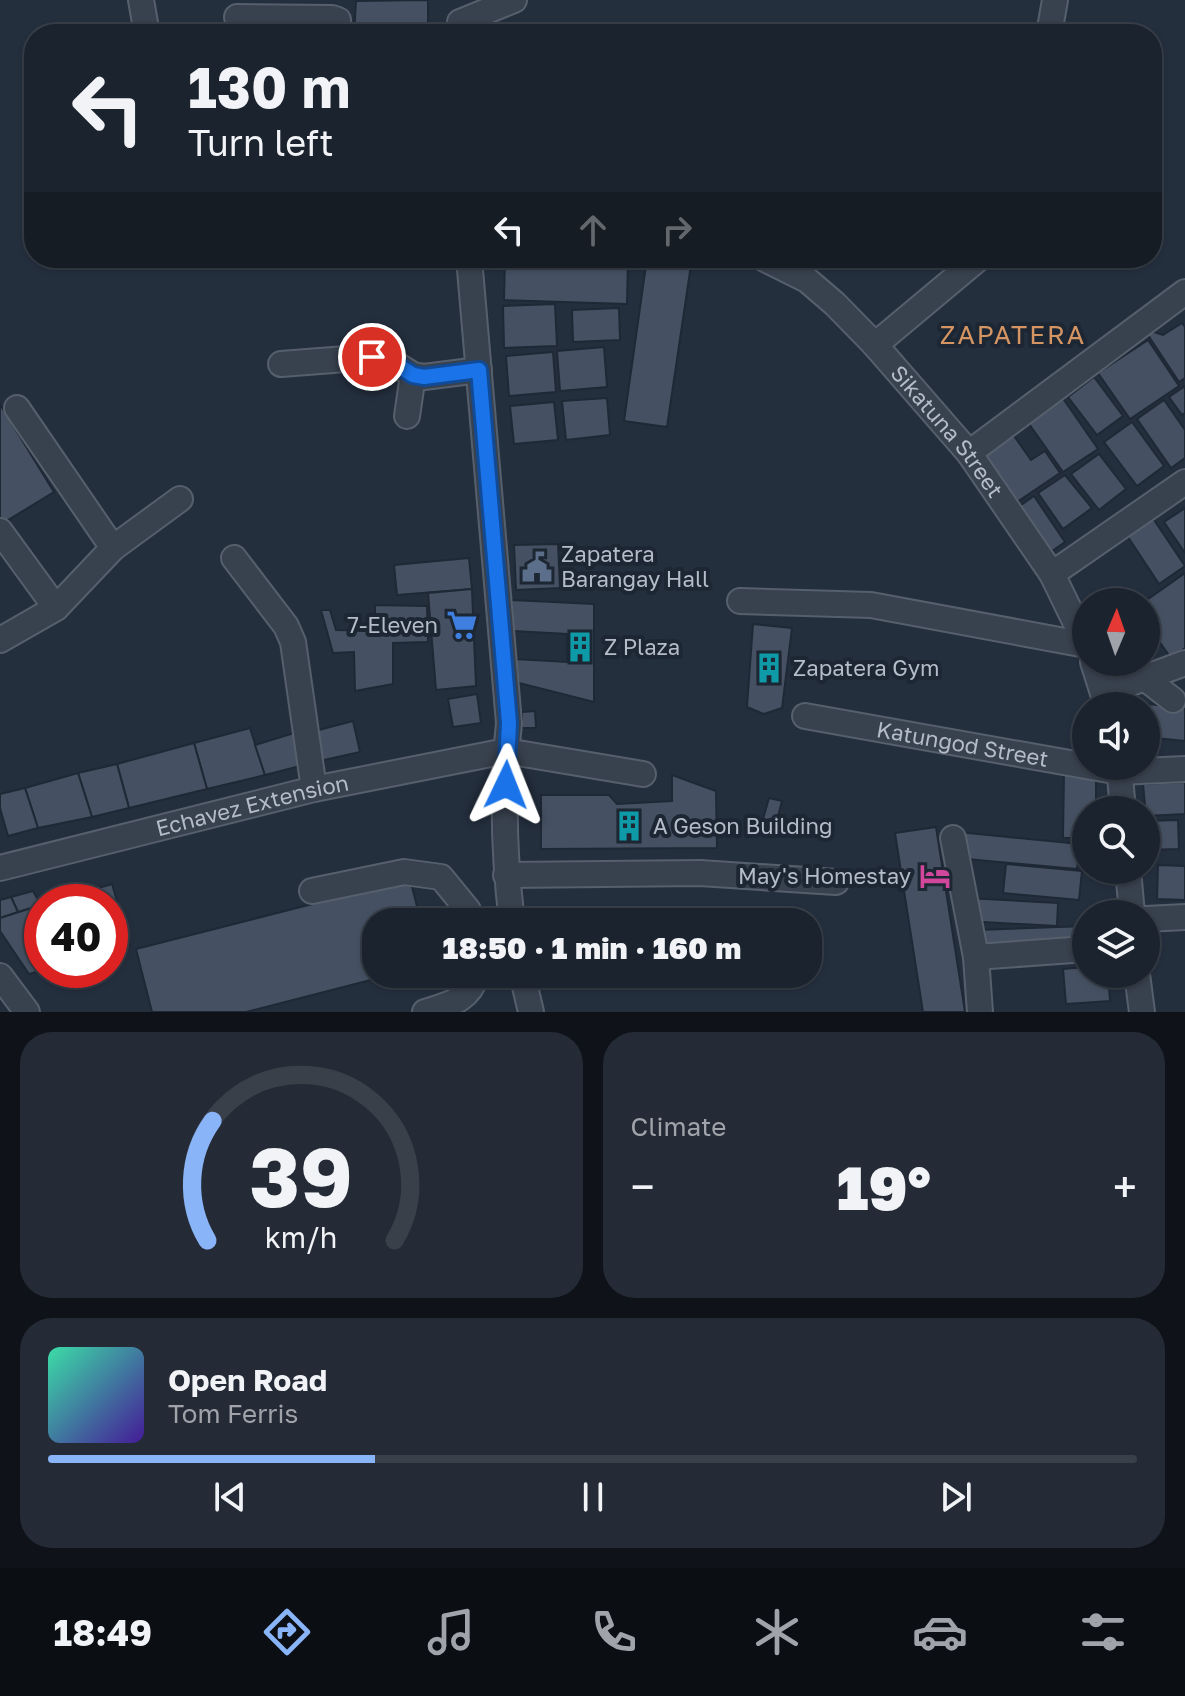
<!DOCTYPE html>
<meta charset="utf-8">
<style>
:root{--surface:#1b232e;--page:#242b36;--text:#f1f3f6;--muted:#a0a4aa;--line:#39404a;--accent:#8ab4f8}
body{margin:0;font-family:"Golos Text",sans-serif;background:var(--page);color:var(--text);height:100vh;display:flex;flex-direction:column;font-size:30px;white-space:nowrap}
*{box-sizing:border-box;margin:0}
p{font-size:26px;color:var(--muted)}
.icon{flex:none;width:44px;height:44px;fill:none;stroke:currentColor;stroke-width:2;stroke-linecap:round;stroke-linejoin:round}
.map{position:relative;height:1012px;overflow:hidden}
.panel{display:flex;flex-direction:column;gap:20px;padding:20px;background:#0f1319;flex:1}
.panel>*{flex:none}
.hud{position:absolute;left:24px;top:24px;width:1138px;height:244px;border-radius:32px;box-shadow:0 2px 6px #0004,0 0 0 2px var(--line);background:#1b232e;color:var(--text);overflow:hidden}
.needle{width:52px;rotate:2deg}
.tools{position:absolute;left:1072px;top:588px;display:grid;gap:16px}
.tools a{display:grid;place-items:center;width:88px;height:88px;border-radius:50%;background:var(--surface);box-shadow:0 2px 6px #0004,0 0 0 2px var(--line);font-size:40px}
.speed{position:absolute;left:24px;top:884px;display:flex;gap:16px;font-size:40px;font-weight:700;text-align:center}
.speed>*{display:grid;place-content:center;width:104px;height:104px;border-radius:50%;background:var(--surface);box-shadow:0 2px 6px #0004,0 0 0 2px var(--line);line-height:1}
.speed .limit{border:12px solid #d22;background:#fff;color:#111}
.pin{position:absolute;display:grid;place-items:center;width:68px;height:68px;color:#fff;margin:-34px;border:4px solid #fff;border-radius:50%;box-shadow:0 2px 8px #0007}
.me{position:absolute;width:88px;margin:-44px;rotate:2deg;stroke-linejoin:round;filter:drop-shadow(0 0 6px #0008)}
.turn{display:flex;align-items:center;gap:28px;height:168px;padding:0 32px;font-size:36px}
.turn .icon{width:104px;height:104px;stroke-width:2.5}
.turn b{display:block;font-size:56px;line-height:68px}
.lanes{display:flex;align-items:center;height:76px;padding:0 32px;background:#0003;justify-content:center;gap:40px;direction:ltr}
.lanes .off{opacity:.35}
.big{font-size:60px;font-weight:800;line-height:1.1}
.panel .card{flex:1;display:flex;flex-direction:column;justify-content:center;gap:12px;min-width:0;padding:0 28px;border-radius:32px;background:var(--page)}
.panel .dial{align-items:center;gap:0}
.dial svg{height:208px;overflow:visible;fill:none;stroke:var(--line);stroke-width:7;stroke-linecap:round;text-anchor:middle}
.dial text{fill:var(--text);stroke:none}
.song{display:flex;align-items:center;gap:24px}
.cover{width:96px;height:96px;border-radius:12px;background:linear-gradient(135deg,hsl(160 70% 55%),hsl(260 70% 35%))}
.played{height:8px;border-radius:4px;background:linear-gradient(90deg,var(--accent) 30%,var(--line) 30%)}
.keys{display:flex;justify-content:space-around;direction:ltr}
.heat{display:flex;justify-content:space-between;align-items:center;font-size:44px;direction:ltr}
.panel .tiles{flex:1;display:grid;gap:20px;grid-template-columns:1fr 1fr}
.card:last-child{grid-column:span 2}
.trip{position:absolute;left:362px;top:908px;width:460px;height:80px;border-radius:32px;background:var(--surface);box-shadow:0 2px 6px #0004,0 0 0 2px var(--line);font-weight:800;line-height:80px;text-align:center}
.tabs{display:flex;height:128px;justify-content:space-around;align-items:center;background:#0b0e12;color:var(--muted)}
.tabs .icon{width:56px;height:56px}
.tabs .active{color:var(--accent)}
.tabs b{font-size:36px;color:var(--text)}
.map>svg:first-child{display:block}
</style>
<div class="map">
<svg width="1185" height="1012" viewBox="0 0 1185 1012">
<rect width="100%" height="100%" fill="#242f3e"/>
<g fill="#455162" stroke="#1f2835" stroke-width="2">
<path d="M428,0V34H354L356,1Z"/>
<path d="M505,258L628,259L627,304L504,300Z"/>
<path d="M647,258H692L667,427L624,421Z"/>
<path d="M555,304L557,346L504,348L503,306Z"/>
<path d="M619,308L620,340L573,342L572,310Z"/>
<path d="M1182,323L1185,327V378L1179,382L1144,329L1163,335Z"/>
<path d="M1148,340L1179,386L1130,419L1098,373Z"/>
<path d="M604,347L607,387L560,391L557,351Z"/>
<path d="M553,352L556,392L509,396L506,356Z"/>
<path d="M1094,377L1123,416L1097,435L1068,397Z"/>
<path d="M1185,386V413L1182,415L1169,397Z"/>
<path d="M1062,397L1098,449L1063,472L1027,421Z"/>
<path d="M607,398L610,435L566,440L562,401Z"/>
<path d="M1164,400L1185,430V458L1171,468L1137,419Z"/>
<path d="M554,402L558,440L514,444L510,406Z"/>
<path d="M0,404L54,492L0,525Z"/>
<path d="M1132,422L1164,466L1137,486L1104,442Z"/>
<path d="M1012,433L1031,460L1045,451L1060,473L1011,506L977,457Z"/>
<path d="M1099,454L1126,489L1099,510L1071,474Z"/>
<path d="M1065,475L1092,508L1063,529L1038,493Z"/>
<path d="M1034,496L1065,542L1045,556L1014,510Z"/>
<path d="M1185,508V553L1164,522Z"/>
<path d="M1152,517L1185,566L1159,584L1126,534Z"/>
<path d="M558,544L560,588L516,590L514,545Z"/>
<path d="M469,558L472,589L397,595L394,565Z"/>
<path d="M1185,573V648L1171,658L1146,623V602H1144Z"/>
<path d="M472,589L476,686L436,690L428,593Z"/>
<path d="M511,600L594,604V702L515,682L514,659L567,662V634L513,631Z"/>
<path d="M375,605L427,606L428,642L393,643V684L355,691L354,652L333,653L321,610H330L336,630L375,631Z"/>
<path d="M753,624L792,628L782,708L764,714L747,707Z"/>
<path d="M477,694L481,723L453,727L448,699Z"/>
<path d="M1129,702L1185,708V741L1146,737V706H1128Z"/>
<path d="M535,711L536,728H522V712Z"/>
<path d="M353,721L360,752L315,762L311,732Z"/>
<path d="M250,728L265,775L207,789L194,743Z"/>
<path d="M294,733L304,765L265,775L255,745Z"/>
<path d="M194,743L207,789L129,808L117,764Z"/>
<path d="M117,764L129,808L92,817L78,773Z"/>
<path d="M1064,771L1096,772V810H1086V838H1063Z"/>
<path d="M78,773L92,817L38,828L25,788Z"/>
<path d="M672,775L716,791L717,848L541,849V795H609L617,804L672,801Z"/>
<path d="M1185,782V814L1146,816L1143,784Z"/>
<path d="M25,788L38,828L8,836L0,808V794Z"/>
<path d="M769,798L782,801L776,824L763,819Z"/>
<path d="M1178,820L1179,849L1146,850V821Z"/>
<path d="M936,827L965,1012H923L895,833Z"/>
<path d="M958,832L1080,844L1077,869L956,858Z"/>
<path d="M1006,864L1082,871L1079,900L1003,893Z"/>
<path d="M1158,865L1185,866V900L1157,899Z"/>
<path d="M410,879L421,922H376V974H394L246,1012H152L136,949Z"/>
<path d="M112,884L130,945L110,951V902H51Z"/>
<path d="M33,891L41,905L18,912L11,897Z"/>
<path d="M11,897L18,912L0,918V900Z"/>
<path d="M966,898L1058,903L1057,926L965,921Z"/>
<path d="M41,905L44,970L29,974L0,931V918Z"/>
<path d="M1086,926V946L979,950V930Z"/>
<path d="M1086,967V974H1108L1110,1001L1066,1004L1063,969Z"/>
</g>
<g fill="none" stroke-linecap="round" stroke-linejoin="round">
<g stroke="#565f6c" stroke-width="28">
<g id="minor">
<path d="M141,0L147,34"/>
<path d="M237,17L332,18L338,20L339,34"/>
<path d="M460,22L514,0"/>
<path d="M1049,34L1055,0"/>
<path d="M469,258L509,723C502,789 504,857 512,922"/>
<path id="s1" d="M763,258L807,280L835,304L875,345L969,453L1052,574L1086,644"/>
<path d="M875,345L979,258"/>
<path d="M281,364L372,357L391,361L413,375L424,377L479,370"/>
<path d="M17,408L113,548"/>
<path d="M407,416L413,375"/>
<path d="M969,453L1185,292"/>
<path d="M0,531L56,608"/>
<path d="M234,558L286,626L293,642L314,789"/>
<path d="M1052,574L1185,482"/>
<path d="M740,601L871,605L1086,645"/>
<path d="M0,640L56,608L113,548L180,499"/>
<path d="M1093,662L1107,706"/>
<path d="M1146,679L1173,700"/>
<path d="M1104,693L1185,663"/>
<path id="s2" d="M805,716L1120,772L1185,769"/>
<path d="M1119,766L1123,810"/>
<path d="M953,838L976,957L980,1012"/>
<path id="s3" d="M0,868L314,789L506,751L643,774"/>
<path d="M1128,870L1132,914"/>
<path d="M506,875L700,873L836,882"/>
<path d="M312,891L404,872L441,877L468,910L470,922"/>
<path d="M1146,919L1185,917"/>
<path d="M976,957L1086,949"/>
<path d="M522,974L531,1012"/>
<path d="M1137,974L1142,1012"/>
<path d="M0,976L27,1012"/>
<path d="M425,1012C450,1004 469,1001 477,974"/>
</g>
</g>
<use href="#minor" stroke="#38414e" stroke-width="24"/>
</g>
<g fill="none" stroke-linecap="round" stroke-linejoin="round">
<g stroke="#114b97" stroke-width="20">
<path id="route" d="M372,357L391,361L413,375L424,377L479,370L509,723L506,785"/>
</g>
<use href="#route" stroke="#1a73e8" stroke-width="14"/>
</g>
<defs>
<g id="civic-bare" transform="scale(2.4)"><path d="M-.6-6.5H3V-4.5H.6V-3L4-1V1h2V6H-6V1h2V-1L-.6-3ZM-1.2 2.5V6h2.4V2.5Z" fill="#5c6f8a" stroke="#1d2633" stroke-width="2.5" paint-order="stroke"/></g>
<g id="supermarket-bare" transform="scale(2.4)"><path d="M-6-5.5h2.5l.6 2H6L4.5 2H-2.5L-4.4-4H-6ZM-1.5 3.2a1.3 1.3 0 1 0 .1 0ZM3 3.2a1.3 1.3 0 1 0 .1 0Z" fill="#3f7fe0" stroke="#1d2633" stroke-width="2.5" paint-order="stroke"/></g>
<g id="building-bare" transform="scale(2.4)"><path d="M-4-6H4V6H1V3H-1V6H-4ZM-2.5-4.3h1.7v1.8h-1.7ZM.8-4.3h1.7v1.8H.8ZM-2.5-1h1.7V.8h-1.7ZM.8-1h1.7V.8H.8Z" fill="#0f9aa8" stroke="#1d2633" stroke-width="2.5" paint-order="stroke"/></g>
<g id="hotel-bare" transform="scale(2.4)"><path d="M-6-4.5h1.5V1H6V5H4.5V3h-9V5H-6ZM-4 0a1.8 1.8 0 1 1 3.6 0ZM.5 0V-2.5h3Q6-2.5 6 0Z" fill="#d1479c" stroke="#1d2633" stroke-width="2.5" paint-order="stroke"/></g>
</defs>
<g fill-rule="evenodd">
<use href="#civic-bare" x="537" y="567"/>
<use href="#supermarket-bare" x="462" y="625"/>
<use href="#building-bare" x="580" y="647"/>
<use href="#building-bare" x="769" y="668"/>
<use href="#building-bare" x="629" y="826"/>
<use href="#hotel-bare" x="935" y="876"/>
</g>
<g text-anchor="middle" stroke-width="8" stroke-linejoin="round" paint-order="stroke">
<g font-size="22" fill="#b4bcc9" stroke="#1d2633">
<text dy="8" stroke="none"><textPath href="#s1" startOffset="256">Sikatuna Street</textPath></text>
<text dy="8" stroke="none"><textPath href="#s2" startOffset="160">Katungod Street</textPath></text>
<text dy="8" stroke="none"><textPath href="#s3" startOffset="260">Echavez Extension</textPath></text>
</g>
<g font-size="22" fill="#b4bcc9" stroke="#1d2633" text-anchor="start">
<text x="561" y="562">Zapatera<tspan x="561" dy="25">Barangay Hall</tspan></text>
<text x="438" y="633" text-anchor="end">7-Eleven</text>
<text x="604" y="655">Z Plaza</text>
<text x="793" y="676">Zapatera Gym</text>
<text x="653" y="834">A Geson Building</text>
<text x="911" y="884" text-anchor="end">May's Homestay</text>
</g>
<g font-size="26" letter-spacing="2" fill="#d59563" stroke="#1d2633">
<text x="1013" y="344">ZAPATERA</text>
</g>
</g>
</svg>
<div class="tools">
<a><svg class="needle" viewBox="-14 -14 28 28"><path d="M0-13l5 13h-10z" fill="#e53935"/><path d="M0 13l5-13h-10z" fill="#a0a4aa"/></svg></a>
<a><svg class="icon" aria-label="sound" viewBox="0 0 24 24"><path d="M4 9h4l5-4v14l-5-4H4zM17 9q2 3 0 6"/></svg></a>
<a><svg class="icon" aria-label="search" viewBox="0 0 24 24"><circle cx="10" cy="10" r="6"/><path d="M15 15l6 6"/></svg></a>
<a><svg class="icon" aria-label="layers" viewBox="0 0 24 24"><path d="M12 4l9 5-9 5-9-5zM3 14l9 5 9-5"/></svg></a>
</div>
<div class="speed"><div class="limit">40</div></div>
<div class="pin" style="left:372px;top:357px;background:#d93025"><svg class="icon" aria-label="arrive" viewBox="0 0 24 24"><path d="M6 21V4h12l-3 4 3 4H6"/></svg></div>
<svg class="me" style="left:506px;top:785px" viewBox="-20 -20 40 40"><path d="M0-17L14 15 0 8-14 15z" fill="#1a73e8" stroke="#fff" stroke-width="4"/></svg>
<div class="trip">18:50 · 1 min · 160 m</div>
<div class="hud">
<div class="turn"><svg class="icon" aria-label="left" viewBox="0 0 24 24"><path d="M17 20v-9H6M10 6l-5 5 5 5"/></svg><div><b>130 m</b>Turn left</div></div>
<div class="lanes"><svg class="icon" aria-label="left" viewBox="0 0 24 24"><path d="M17 20v-9H6M10 6l-5 5 5 5"/></svg><svg class="icon off" aria-label="ahead" viewBox="0 0 24 24"><path d="M12 20V5M6 11l6-6 6 6"/></svg><svg class="icon off" aria-label="right" viewBox="0 0 24 24"><path d="M7 20v-9h11M14 6l5 5-5 5"/></svg></div>
</div>
</div>
<section class="panel">
<div class="tiles">
<div class="card dial"><svg viewBox="0 0 100 80">
<path d="M14 69A42 42 0 1 1 86 69"/>
<path d="M14 69A42 42 0 0 1 16 23" stroke="#8ab4f8"/>
<text x="50" y="56" font-size="32" font-weight="700">39</text>
<text x="50" y="72" font-size="11">km/h</text>
</svg></div>
<div class="card"><p>Climate</p>
<div class="heat"><a>−</a><b class="big">19°</b><a>+</a></div>
</div>
<div class="card">
<div class="song"><i class="cover"></i><div><b>Open Road</b><p>Tom Ferris</p></div></div>
<div class="played"></div>
<div class="keys"><svg class="icon" aria-label="previous" viewBox="0 0 24 24"><path d="M18 5L8 12l10 7zM5 5v14"/></svg><svg class="icon" aria-label="pause" viewBox="0 0 24 24"><path d="M8 5v14M16 5v14"/></svg><svg class="icon" aria-label="next" viewBox="0 0 24 24"><path d="M6 5l10 7-10 7zM19 5v14"/></svg></div>
</div>
</div>
</section>
<nav class="tabs">
<b>18:49</b>
<svg class="icon active" aria-label="directions" viewBox="0 0 24 24"><path d="M12 3l9 9-9 9-9-9zM9 14v-3h6M13 9l2 2-2 2"/></svg>
<svg class="icon" aria-label="music" viewBox="0 0 24 24"><path d="M9 18V5l10-2v13"/><circle cx="6" cy="18" r="3"/><circle cx="16" cy="16" r="3"/></svg>
<svg class="icon" aria-label="phone" viewBox="0 0 24 24"><path d="M5 4h4l2 5-3 2q2 4 5 5l2-3 5 2v4C11 20 4 13 5 4z"/></svg>
<svg class="icon" aria-label="climate" viewBox="0 0 24 24"><path d="M12 3v18M4 7l16 10M4 17L20 7"/></svg>
<svg class="icon" aria-label="car" viewBox="0 0 24 24"><path d="M5 17H2v-5l4-1 3-4h7l3 4 3 1v5h-3M9 17h6M6 11h13"/><circle cx="7" cy="17" r="2"/><circle cx="17" cy="17" r="2"/></svg>
<svg class="icon" aria-label="filters" viewBox="0 0 24 24"><path d="M4 7h16M4 17h16"/><circle cx="9" cy="7" r="2"/><circle cx="15" cy="17" r="2"/></svg>
</nav>
